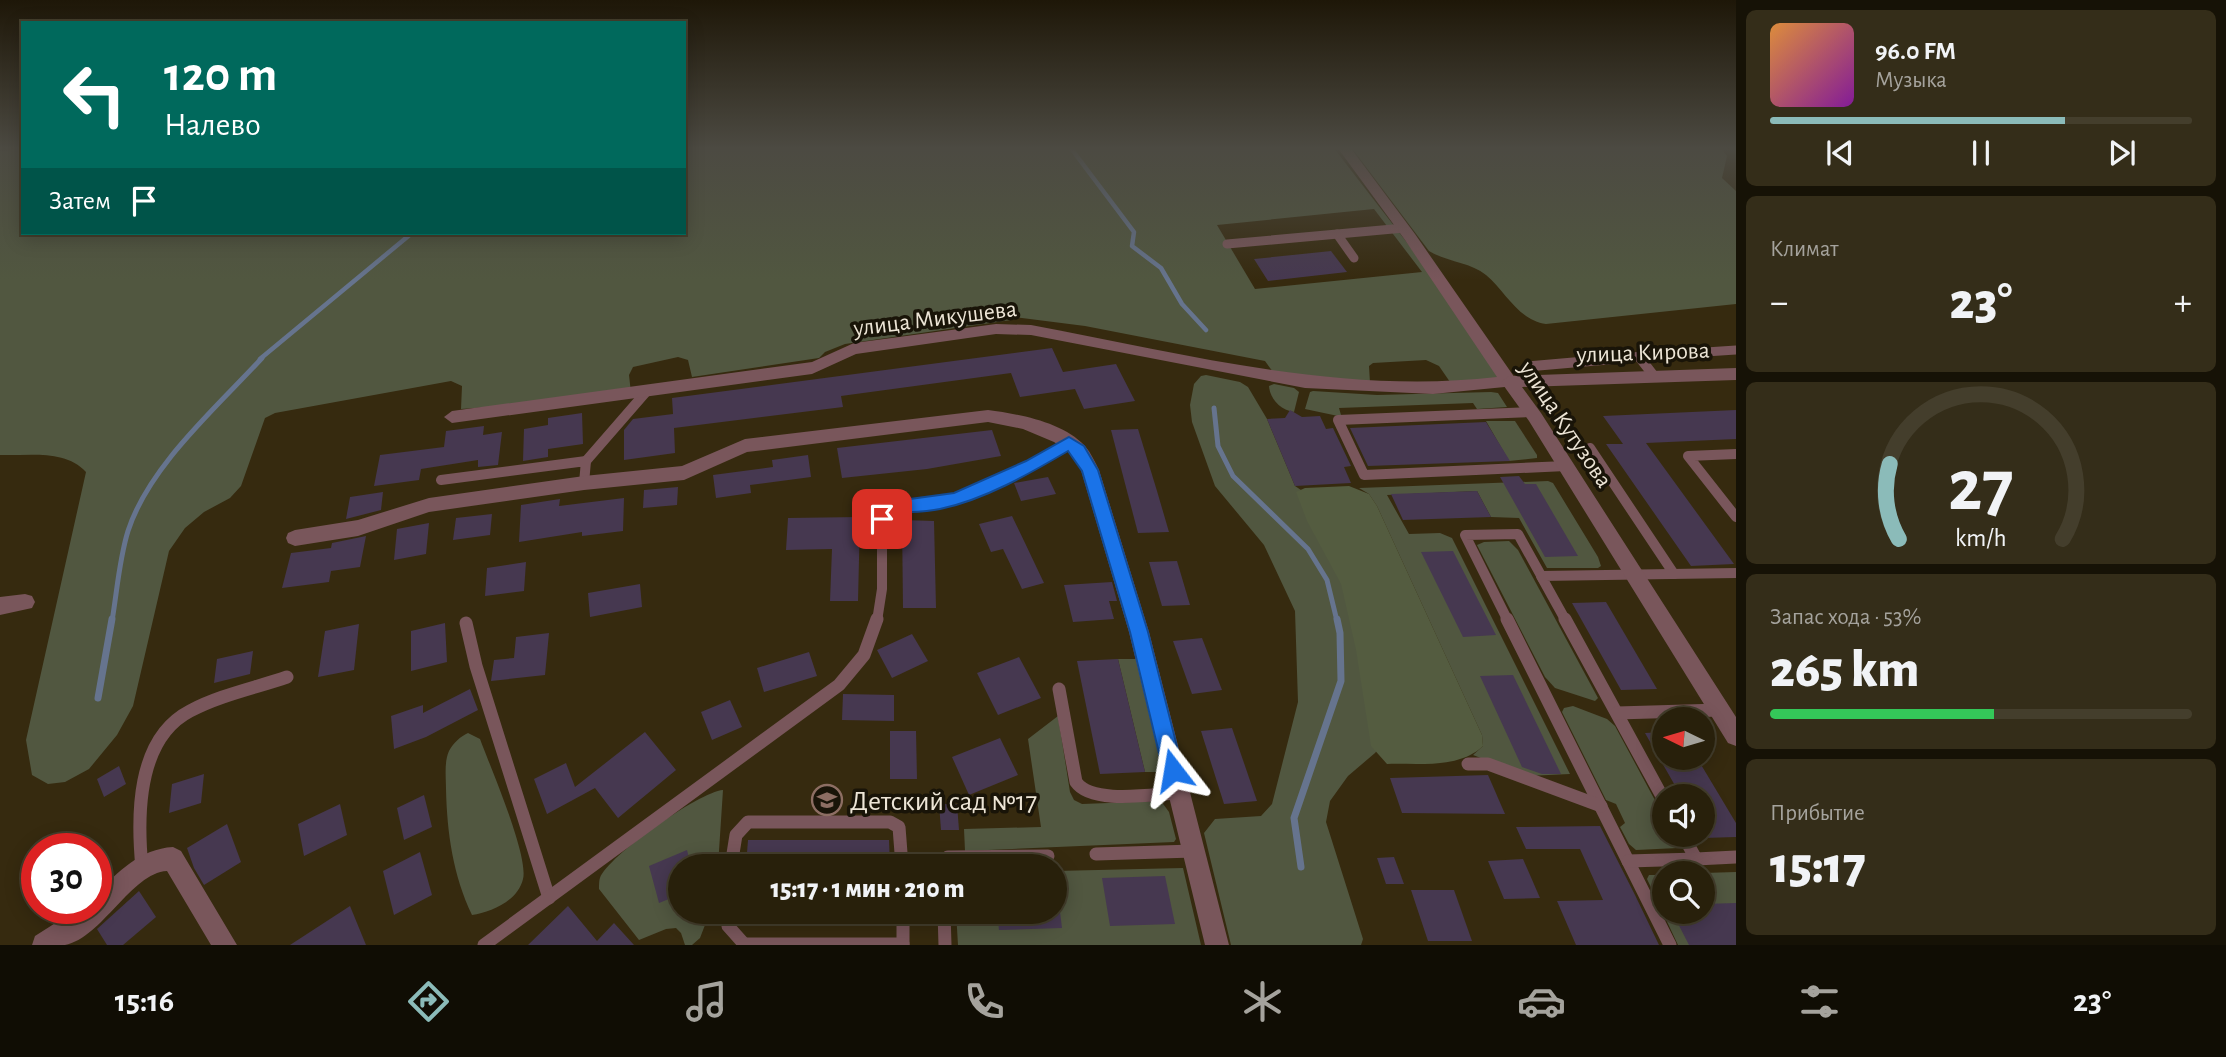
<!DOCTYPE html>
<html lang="ru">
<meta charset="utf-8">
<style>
:root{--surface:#28200b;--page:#342d19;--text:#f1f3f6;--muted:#a5a39d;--line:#443e2c;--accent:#8bbbb9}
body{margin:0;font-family:"Alegreya Sans",sans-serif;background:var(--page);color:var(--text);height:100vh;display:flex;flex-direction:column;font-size:26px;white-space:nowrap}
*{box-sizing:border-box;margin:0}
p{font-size:23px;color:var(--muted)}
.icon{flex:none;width:38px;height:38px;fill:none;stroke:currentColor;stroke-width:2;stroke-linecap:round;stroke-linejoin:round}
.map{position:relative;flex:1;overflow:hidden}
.sheet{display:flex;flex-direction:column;gap:10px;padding:10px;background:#161206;width:490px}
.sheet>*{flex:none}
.top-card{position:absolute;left:21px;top:21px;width:665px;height:214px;border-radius:0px;box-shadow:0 4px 18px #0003,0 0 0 2px var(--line);background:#00695c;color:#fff;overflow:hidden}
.needle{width:46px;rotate:275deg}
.buttons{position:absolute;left:1652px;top:707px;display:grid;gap:14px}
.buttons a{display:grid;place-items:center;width:63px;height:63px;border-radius:50%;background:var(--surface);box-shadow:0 4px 18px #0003,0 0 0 2px var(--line);font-size:35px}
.speed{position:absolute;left:21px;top:833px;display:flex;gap:14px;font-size:35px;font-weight:700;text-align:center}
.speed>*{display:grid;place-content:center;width:91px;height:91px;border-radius:50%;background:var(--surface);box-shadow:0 4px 18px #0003,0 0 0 2px var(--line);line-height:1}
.speed .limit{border:10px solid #d22;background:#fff;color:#111}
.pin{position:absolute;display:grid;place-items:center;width:60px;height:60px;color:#fff;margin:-30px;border-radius:14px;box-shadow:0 4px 10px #0006}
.me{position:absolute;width:77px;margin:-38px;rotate:346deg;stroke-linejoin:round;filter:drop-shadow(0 0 5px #0008)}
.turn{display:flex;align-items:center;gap:24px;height:147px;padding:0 28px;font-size:32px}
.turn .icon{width:91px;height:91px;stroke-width:2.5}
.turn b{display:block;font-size:49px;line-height:60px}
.then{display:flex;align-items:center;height:66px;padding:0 28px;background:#0003;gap:14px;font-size:26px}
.big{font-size:52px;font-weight:800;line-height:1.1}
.sheet .card{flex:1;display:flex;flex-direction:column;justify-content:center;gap:10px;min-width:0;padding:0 24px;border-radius:10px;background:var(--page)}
.sheet .dial{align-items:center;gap:0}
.dial svg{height:182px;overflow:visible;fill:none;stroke:var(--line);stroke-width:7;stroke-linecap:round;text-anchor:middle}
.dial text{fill:var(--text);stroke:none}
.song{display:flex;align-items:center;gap:21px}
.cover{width:84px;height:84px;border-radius:10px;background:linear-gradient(135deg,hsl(30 70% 55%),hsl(290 70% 35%))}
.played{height:7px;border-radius:4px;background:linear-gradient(90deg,var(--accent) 70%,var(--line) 70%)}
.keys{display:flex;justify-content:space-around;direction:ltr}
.heat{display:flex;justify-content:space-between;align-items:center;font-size:38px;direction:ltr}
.charge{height:10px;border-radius:5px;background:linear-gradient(90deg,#34c759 53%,var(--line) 0)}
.trip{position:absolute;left:668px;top:854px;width:399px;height:70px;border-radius:35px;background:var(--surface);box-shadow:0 4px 18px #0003,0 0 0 2px var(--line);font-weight:800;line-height:70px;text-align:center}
.dock{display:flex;height:112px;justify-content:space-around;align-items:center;background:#100d04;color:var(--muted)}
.dock .icon{width:49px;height:49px}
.dock .selected{color:var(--accent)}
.dock b{font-size:32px;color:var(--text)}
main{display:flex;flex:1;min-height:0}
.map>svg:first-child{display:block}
</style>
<main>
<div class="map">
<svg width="1736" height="945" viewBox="0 0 1736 945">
<rect width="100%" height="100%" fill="#362a0f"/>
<g fill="#515740" fill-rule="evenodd">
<path d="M684,147H1333L1429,271L1505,380L1450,382L1439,366L1426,360L1373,363L1369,366L1370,383L1273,372L1265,361L1085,326L1014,317L1011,320L845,344L825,352L819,358L692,377L688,360L678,357L633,367L629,375L631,393L625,397L461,409L462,386L451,381L275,413L265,418L241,486L230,498L204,512L185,528L169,551L133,706L117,735L89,769L65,782L48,784L32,775L26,740L86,472C65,449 29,456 0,455V151L23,149V233H684ZM1374,209L1422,272L1255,289L1217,225Z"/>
<path d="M1351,147H1720L1727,156L1722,178L1736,191V304L1546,324C1518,320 1506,292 1486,275C1470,262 1447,262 1429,251Z"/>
<path d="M1206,375L1240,382L1248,387L1267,419L1295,486L1346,520L1406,716L1375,753L1348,776L1330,801L1326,822L1363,939L1361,945H1231L1204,833L1215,819L1261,816L1272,804L1298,702L1295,611L1264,545L1215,486L1192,422L1190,405L1194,384L1201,376Z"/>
<path d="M1274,384L1294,388L1299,392L1294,412C1280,410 1270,399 1269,386Z"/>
<path d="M1313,391L1377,395L1491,392L1498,393L1507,407L1477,409L1473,403L1339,408L1341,415L1338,416L1305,409L1310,392Z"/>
<path d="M1486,421H1515L1537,455V458L1509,461Z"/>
<path d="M1548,481L1553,483L1598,557L1601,566L1598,568H1547L1519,518L1491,517L1477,491L1387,495L1409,534L1440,533L1452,538L1570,774L1527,776L1473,755L1483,746L1482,735L1377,506L1369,494L1359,488Z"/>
<path d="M1509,541L1518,550L1598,698L1595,701L1555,688L1545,677L1477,545L1484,542Z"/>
<path d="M1118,659H1137L1164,772H1145Z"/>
<path d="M1573,706L1607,719L1615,726L1664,817V835H1674L1678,848L1636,850L1629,844L1620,827L1625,823L1616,804L1606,800L1562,712L1564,708Z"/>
<path d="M1058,716L1070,792L1074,800L1082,804L1161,801L1169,812L1176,839L1174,842L965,851L964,829L1041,827L1028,739Z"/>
<path d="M468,733L480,739C490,766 529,856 523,879C518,901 491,912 472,915C453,875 447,833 446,789C446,777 444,762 449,751C454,742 460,737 468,733Z"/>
<path d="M723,790L718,866H681V912H710L700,938L692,945H685L681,933L676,928L666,929L639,940L599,889C599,887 599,880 600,878C608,856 699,792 723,790Z"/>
<path d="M1183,868L1201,945H958L956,912H1055V871Z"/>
<path d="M1736,872V945H1678L1647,879L1649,875H1664V912H1703V873Z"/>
</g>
<path fill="#545c40" d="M1349,486L1369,494L1377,506L1482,735L1483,746C1459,769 1419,763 1387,764L1371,746L1356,650L1341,584L1307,521L1296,492L1305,488Z"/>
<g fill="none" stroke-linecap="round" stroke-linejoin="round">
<g stroke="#66748e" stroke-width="4.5">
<path d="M1070,147L1134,232L1132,246L1161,268L1182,304L1206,330"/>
<path d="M260,359L412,233"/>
</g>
<g stroke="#66748e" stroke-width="5">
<path d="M1214,408L1218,446L1233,476L1308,549L1327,580L1337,621"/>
<path d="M112,621C117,592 119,560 128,531C149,466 216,408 262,358"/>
</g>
<g stroke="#66748e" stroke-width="7">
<path d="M98,698L112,619"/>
<path d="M1301,867L1294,818L1341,681L1340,633L1337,619"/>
</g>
</g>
<g fill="#463850">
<path d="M1331,251L1347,272L1268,281L1254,259Z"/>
<path d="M1052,348L1063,372L1116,364L1135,401L1084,409L1075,389L1020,397L1011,373L841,396L843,407L674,428L675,453L624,460V430L633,419L673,414L672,398Z"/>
<path d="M1290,410L1302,417L1320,416L1326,429L1333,428L1351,466L1344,467L1351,483L1295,486L1267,419L1285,418Z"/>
<path d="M1736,410V439L1646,443L1734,564L1691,566L1606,444H1623L1603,416Z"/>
<path d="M582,413L583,444L548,449V457L523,461L524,429L548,425V418Z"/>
<path d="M1486,422L1510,461L1368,466L1350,428Z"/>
<path d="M484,426L483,435L502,432L498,465L478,467V460L421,469L419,480L374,486L380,455L444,447L446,431Z"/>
<path d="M1138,429L1157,491L1169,532L1138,533L1111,430Z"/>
<path d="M992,430L1001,456L927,469L842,478L837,448Z"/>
<path d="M808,455L811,477L750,485L751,493L716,498L713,475L773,467L772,460Z"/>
<path d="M1519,476L1525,484H1536L1578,556L1545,557L1500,477Z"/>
<path d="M1048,477L1056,494L1021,501L1014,483Z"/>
<path d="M678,487L677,505L643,508L644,490Z"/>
<path d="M1477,491L1491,517L1403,520L1391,494Z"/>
<path d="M383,492L381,510L346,519L350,497Z"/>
<path d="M624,498L623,531L582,536V532L519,542L521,505L560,499L559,506Z"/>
<path d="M492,514L490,535L453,540L456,518Z"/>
<path d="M1012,516L1025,543L1044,583L1022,589L1003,549L991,552L979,524Z"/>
<path d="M860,517L858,601H830L832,549L786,550L788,518Z"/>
<path d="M902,520L934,521L936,608H903Z"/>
<path d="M429,523L426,554L394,560L397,529Z"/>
<path d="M366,536L360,567L331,571L329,582L282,588L291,553L331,548L332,543Z"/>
<path d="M1453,551L1496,635L1463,637L1421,552Z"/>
<path d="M1177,561L1190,605L1162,606L1149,562Z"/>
<path d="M526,562L524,591L485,596L487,568Z"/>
<path d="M1112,582L1117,601H1109L1114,619L1073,622L1064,585Z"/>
<path d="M640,584L642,607L590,617L588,593Z"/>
<path d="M1606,602L1657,689L1621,690L1572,603Z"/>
<path d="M445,623L447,662L411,671V631Z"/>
<path d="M359,624L354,670L318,677L325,631Z"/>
<path d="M549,633L545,675L491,681L494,660L514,658L516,637Z"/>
<path d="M912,634L928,661L892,678L877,650Z"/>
<path d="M1202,638L1222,690L1192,694L1173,641Z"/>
<path d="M253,651L250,674L214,683L217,659Z"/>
<path d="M809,652L817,676L764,692L757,668Z"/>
<path d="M1019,657L1041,698L998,715L977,673Z"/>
<path d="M1118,659L1145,772L1100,774L1077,661Z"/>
<path d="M1513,675L1561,774H1542L1522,767L1480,676Z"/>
<path d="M470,689L478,710L426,737L394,749L391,716L423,705V713Z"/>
<path d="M843,694L894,695V721L842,720Z"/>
<path d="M730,700L742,727L712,740L701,712Z"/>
<path d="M1232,728L1257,801L1224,804L1201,731Z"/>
<path d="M890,731H916L917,779H890Z"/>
<path d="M645,732L676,770L618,818L595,788L547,814L534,779L566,763L575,787Z"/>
<path d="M1664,732V758H1697L1736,823V837L1703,838V796H1681L1645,733Z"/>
<path d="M1000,738L1018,775L969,795L952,757Z"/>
<path d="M119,766L126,784L104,797L97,779Z"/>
<path d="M204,774L201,803L169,813L172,784Z"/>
<path d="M1488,775L1505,814L1402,813L1390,778Z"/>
<path d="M424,795L432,827L404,840L397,808Z"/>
<path d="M340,804L347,835L304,856L298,824Z"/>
<path d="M939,804H957L959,830H941Z"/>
<path d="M227,824L241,862L204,885L194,868L187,848Z"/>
<path d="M1600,826L1635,895L1659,945H1576L1557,901L1603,900L1580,849H1526L1516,827Z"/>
<path d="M748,840H889L890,866H746Z"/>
<path d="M687,850L691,866H681V894L659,903L649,866Z"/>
<path d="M420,852L432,895L394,915L383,871Z"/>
<path d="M1394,857L1404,884H1386L1377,858Z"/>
<path d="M1523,859L1540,898L1504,899L1488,861Z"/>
<path d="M1165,876L1175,924L1110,926L1102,878Z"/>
<path d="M1411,890H1454L1472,941H1428Z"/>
<path d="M139,891L156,917L123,945H107L97,929Z"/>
<path d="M1736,903V945H1689L1672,912H1703V904Z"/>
<path d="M350,906L366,945H290Z"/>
<path d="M568,906L597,941L614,923L634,945H528Z"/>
<path d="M997,912H1060L1062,928L999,930Z"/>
</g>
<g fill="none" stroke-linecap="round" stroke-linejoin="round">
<g stroke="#79565b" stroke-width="9">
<path d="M1337,234L1354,258"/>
<path d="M1227,244L1404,228"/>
<path d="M1639,357L1641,359"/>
<path d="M1600,359L1736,350"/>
</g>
<g stroke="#79565b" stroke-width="10">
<path d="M1640,358L1654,376"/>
<path d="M1530,381V369L1533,366L1625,358"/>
<path d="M1531,412L1338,420L1364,475L1566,466"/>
<path d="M1590,448L1674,574"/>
<path d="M1736,454L1688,456L1736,517"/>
<path d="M586,461L646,392"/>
<path d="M441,480L586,461L584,483"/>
<path d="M877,621L882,589V519L885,511C908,502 932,506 955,499C996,487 1033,464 1069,443"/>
<path d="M1508,621L1465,535L1518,534L1543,579"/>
<path d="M1566,621L1541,576L1736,573"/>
</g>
<g stroke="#79565b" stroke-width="13">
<path d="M1507,619L1670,945"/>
<path d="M1565,619L1664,800"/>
<path d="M466,623L476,666L549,898"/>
<path d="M1059,689L1076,782C1092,805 1153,794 1179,793"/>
<path d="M1617,713L1720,710"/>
<path d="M1468,764H1488L1601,806"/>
<path d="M1683,835L1696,859L1736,857"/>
<path d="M1096,854L1193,851"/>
<path d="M1628,861L1696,859"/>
<path d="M731,866L736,835L748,822H890L899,827L902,866"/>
<path d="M943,866L948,857L1048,856"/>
<path d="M142,868C137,817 136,739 190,711C220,695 255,688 287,677"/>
<path d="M727,912L728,926L745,945"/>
<path d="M903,912V945"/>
<path d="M944,912L945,945"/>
<path d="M744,944H903"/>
<path d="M484,945L839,685L864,655L877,619"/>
</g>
<g fill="#79565b" fill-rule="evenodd">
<path d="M1337,147H1350L1415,234L1515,378L1517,382L1515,386L1433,394L1305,388L1031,335L996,334L856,354L812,374L452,423L444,417L452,411L812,362L854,343L996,324L1031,325C1185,354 1340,395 1497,377L1405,240Z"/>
<path d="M988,410C1019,414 1063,422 1085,446C1091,453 1095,462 1099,470L1149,632L1229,945H1205L1129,632L1081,470L1072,455L1054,442L1023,429L988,422L747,452L684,480L584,490L429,512L358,536L295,546L288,543L286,538L288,533L295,530L358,520L429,498L584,476L682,466L745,439Z"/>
<path d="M25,594L32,596L35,602L32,608L0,615V597Z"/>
<path d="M173,847L181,851L237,945H211L167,871C131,873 102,938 65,945C55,945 42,945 32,945L35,936L79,908H96V894C118,872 140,849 173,847Z"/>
</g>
<path fill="#79565b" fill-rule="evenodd" d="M1736,368V380L1522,387L1541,413L1736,717V746L1728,743L1529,421L1501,382L1509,376Z"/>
</g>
<linearGradient id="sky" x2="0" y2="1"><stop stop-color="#1e1708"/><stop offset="0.53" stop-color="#4c4a42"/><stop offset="1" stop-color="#4c4a42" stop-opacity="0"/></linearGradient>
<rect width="1736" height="280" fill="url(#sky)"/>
<path fill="#1a73e8" stroke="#114b97" stroke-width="2" d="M1069,437L1084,446L1098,470L1148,632L1183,770L1180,777L1173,779L1166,777L1163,770L1130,632L1082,471L1068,451C1029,474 984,500 940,509C926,512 911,512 897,513L892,515L888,524H877L874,519L880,506L888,502L954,493L1026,461Z"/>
<defs>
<g id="school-ring" transform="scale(1.575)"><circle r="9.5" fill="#191408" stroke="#8d6e63" stroke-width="1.5"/><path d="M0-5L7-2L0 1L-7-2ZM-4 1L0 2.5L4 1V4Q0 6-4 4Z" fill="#8d6e63"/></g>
</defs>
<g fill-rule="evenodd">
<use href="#school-ring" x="827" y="800"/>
</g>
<g text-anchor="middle" stroke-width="7" stroke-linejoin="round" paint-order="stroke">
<g font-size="24" fill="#ede5d6" stroke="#191408">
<text transform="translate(935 318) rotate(-7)" y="8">улица Микушева</text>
<text transform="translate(1643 352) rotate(-2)" y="8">улица Кирова</text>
<text transform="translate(1566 424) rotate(56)" y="8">улица Кутузова</text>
</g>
<g font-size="28" fill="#ede5d6" stroke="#191408" text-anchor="start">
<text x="850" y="810">Детский сад №17</text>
</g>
</g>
</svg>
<div class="buttons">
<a><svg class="needle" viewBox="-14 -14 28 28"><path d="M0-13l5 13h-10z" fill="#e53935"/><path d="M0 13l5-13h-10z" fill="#a5a39d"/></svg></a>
<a><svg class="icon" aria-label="sound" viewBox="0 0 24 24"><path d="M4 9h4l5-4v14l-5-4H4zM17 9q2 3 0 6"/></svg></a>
<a><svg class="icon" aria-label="search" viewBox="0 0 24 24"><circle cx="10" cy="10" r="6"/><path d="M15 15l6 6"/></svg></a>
</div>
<div class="speed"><div class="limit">30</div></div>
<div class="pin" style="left:882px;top:519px;background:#d93025"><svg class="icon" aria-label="arrive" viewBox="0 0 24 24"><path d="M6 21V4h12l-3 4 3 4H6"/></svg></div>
<svg class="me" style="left:1173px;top:770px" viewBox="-20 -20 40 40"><path d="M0-17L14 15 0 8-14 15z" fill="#1a73e8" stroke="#fff" stroke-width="4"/></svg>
<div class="trip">15:17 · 1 мин · 210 m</div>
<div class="top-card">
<div class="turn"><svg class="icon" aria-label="left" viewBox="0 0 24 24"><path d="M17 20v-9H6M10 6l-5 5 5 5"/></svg><div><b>120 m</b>Налево</div></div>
<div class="then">Затем<svg class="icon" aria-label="arrive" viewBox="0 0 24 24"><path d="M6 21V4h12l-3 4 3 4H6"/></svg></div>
</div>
</div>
<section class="sheet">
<div class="card">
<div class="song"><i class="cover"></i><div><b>96.0 FM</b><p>Музыка</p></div></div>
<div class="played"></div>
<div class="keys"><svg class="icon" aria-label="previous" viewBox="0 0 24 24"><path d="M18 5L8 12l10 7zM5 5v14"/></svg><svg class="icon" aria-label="pause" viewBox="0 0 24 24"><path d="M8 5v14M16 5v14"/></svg><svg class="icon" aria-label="next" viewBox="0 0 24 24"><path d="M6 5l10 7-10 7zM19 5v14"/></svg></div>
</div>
<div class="card"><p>Климат</p>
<div class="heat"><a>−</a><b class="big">23°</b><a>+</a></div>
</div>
<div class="card dial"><svg viewBox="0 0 100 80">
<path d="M14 69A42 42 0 1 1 86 69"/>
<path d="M14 69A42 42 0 0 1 10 36" stroke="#8bbbb9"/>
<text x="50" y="56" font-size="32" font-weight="700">27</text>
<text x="50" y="72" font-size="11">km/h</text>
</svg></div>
<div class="card"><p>Запас хода · 53%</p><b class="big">265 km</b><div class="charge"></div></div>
<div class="card"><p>Прибытие</p><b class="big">15:17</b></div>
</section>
</main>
<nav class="dock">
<b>15:16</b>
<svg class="icon selected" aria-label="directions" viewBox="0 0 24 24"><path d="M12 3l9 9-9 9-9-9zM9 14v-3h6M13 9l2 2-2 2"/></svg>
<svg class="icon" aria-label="music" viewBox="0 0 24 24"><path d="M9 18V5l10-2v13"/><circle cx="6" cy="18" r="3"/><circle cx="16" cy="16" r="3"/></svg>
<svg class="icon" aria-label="phone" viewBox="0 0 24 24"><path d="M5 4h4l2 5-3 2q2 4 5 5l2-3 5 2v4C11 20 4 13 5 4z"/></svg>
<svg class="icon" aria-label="climate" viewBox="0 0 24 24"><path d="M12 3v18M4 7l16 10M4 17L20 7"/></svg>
<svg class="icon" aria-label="car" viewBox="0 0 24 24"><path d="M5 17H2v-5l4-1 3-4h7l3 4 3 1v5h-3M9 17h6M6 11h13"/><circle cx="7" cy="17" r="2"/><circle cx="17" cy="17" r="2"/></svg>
<svg class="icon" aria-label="filters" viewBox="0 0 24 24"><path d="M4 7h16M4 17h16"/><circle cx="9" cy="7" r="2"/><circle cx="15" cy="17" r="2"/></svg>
<b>23°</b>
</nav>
